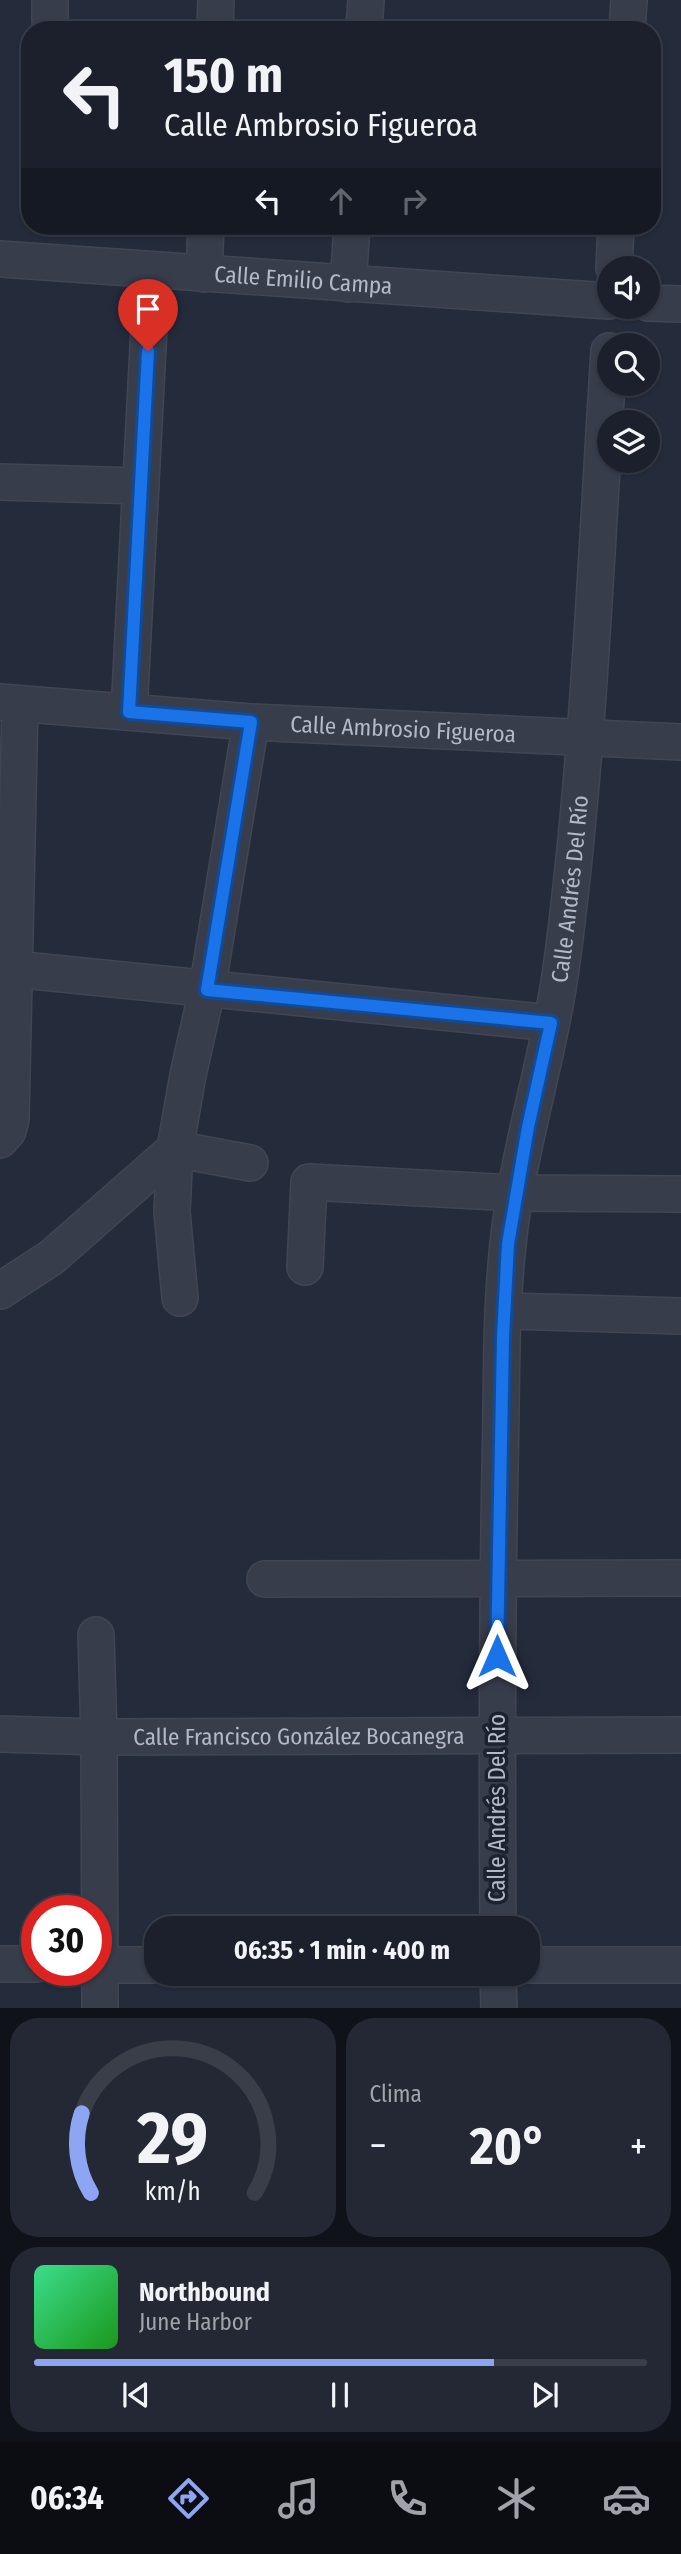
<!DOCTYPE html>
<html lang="es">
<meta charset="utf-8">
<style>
:root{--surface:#1b202c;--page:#242834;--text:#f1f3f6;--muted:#a0a3a9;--line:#393e48;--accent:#8da5f3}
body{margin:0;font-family:"Fira Sans Condensed",sans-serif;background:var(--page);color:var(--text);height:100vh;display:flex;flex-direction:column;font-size:26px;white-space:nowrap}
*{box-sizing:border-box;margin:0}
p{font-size:23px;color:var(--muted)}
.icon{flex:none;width:38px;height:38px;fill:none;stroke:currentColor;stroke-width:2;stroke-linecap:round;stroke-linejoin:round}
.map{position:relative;height:2008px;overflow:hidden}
.sheet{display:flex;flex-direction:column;gap:10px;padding:10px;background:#0f1218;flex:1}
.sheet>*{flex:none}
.banner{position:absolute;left:21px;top:21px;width:640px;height:214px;border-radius:28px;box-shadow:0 2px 5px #0004,0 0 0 2px var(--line);background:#1b202c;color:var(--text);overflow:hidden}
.tools{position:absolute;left:597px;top:256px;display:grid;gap:14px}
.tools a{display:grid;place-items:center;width:63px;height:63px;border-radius:50%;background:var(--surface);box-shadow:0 2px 5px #0004,0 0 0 2px var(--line);font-size:35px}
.speed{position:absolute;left:21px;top:1895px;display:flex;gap:14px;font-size:35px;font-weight:700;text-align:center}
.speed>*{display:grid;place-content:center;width:91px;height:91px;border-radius:50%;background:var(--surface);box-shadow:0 2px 5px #0004,0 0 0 2px var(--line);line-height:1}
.speed .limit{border:10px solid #d22;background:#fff;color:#111}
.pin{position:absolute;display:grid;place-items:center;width:60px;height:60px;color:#fff;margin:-72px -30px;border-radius:50% 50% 50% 0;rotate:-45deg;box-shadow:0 0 7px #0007}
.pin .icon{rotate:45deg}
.me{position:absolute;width:77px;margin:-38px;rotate:0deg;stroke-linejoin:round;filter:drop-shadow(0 0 5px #0008)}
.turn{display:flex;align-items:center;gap:24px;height:147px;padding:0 28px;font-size:32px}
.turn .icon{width:91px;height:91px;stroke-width:2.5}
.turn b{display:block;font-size:49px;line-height:60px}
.lanes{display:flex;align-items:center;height:66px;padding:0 28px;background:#0003;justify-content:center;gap:35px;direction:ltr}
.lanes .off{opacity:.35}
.big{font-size:52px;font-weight:700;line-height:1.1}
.sheet .tile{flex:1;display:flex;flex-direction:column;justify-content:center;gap:10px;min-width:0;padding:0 24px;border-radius:28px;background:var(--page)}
.sheet .dial{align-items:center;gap:0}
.dial svg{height:182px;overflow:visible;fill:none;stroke:var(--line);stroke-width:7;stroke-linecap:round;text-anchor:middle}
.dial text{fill:var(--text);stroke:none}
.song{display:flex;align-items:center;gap:21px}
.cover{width:84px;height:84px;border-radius:10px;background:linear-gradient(135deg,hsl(150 70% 55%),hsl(120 70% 35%))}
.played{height:7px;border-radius:4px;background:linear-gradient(90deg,var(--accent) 75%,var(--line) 75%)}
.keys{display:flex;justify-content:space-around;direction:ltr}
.heat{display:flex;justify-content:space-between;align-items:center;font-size:38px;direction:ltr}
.sheet .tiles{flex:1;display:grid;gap:10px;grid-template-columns:1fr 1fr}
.tile:last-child{grid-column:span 2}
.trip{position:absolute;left:144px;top:1916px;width:396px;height:70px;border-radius:28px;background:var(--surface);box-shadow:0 2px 5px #0004,0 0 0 2px var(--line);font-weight:700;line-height:70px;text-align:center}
.dock{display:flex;height:112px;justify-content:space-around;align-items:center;background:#0b0d12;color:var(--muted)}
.dock .icon{width:49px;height:49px}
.dock .active{color:var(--accent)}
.dock b{font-size:32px;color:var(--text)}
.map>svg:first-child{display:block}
</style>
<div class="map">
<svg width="681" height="2008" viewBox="0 0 681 2008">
<rect width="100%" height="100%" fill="#242b3b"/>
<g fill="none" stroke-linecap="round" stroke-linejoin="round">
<g stroke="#414654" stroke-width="38">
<g id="minor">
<path d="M50,21V0"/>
<path d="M215,30L216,0"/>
<path d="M364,30L366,0"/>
<path d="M627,30L629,0"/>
<path id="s1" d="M0,259L609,301"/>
<path d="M614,268L616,226"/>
<path d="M204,274L206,226"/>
<path d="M348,284L352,226"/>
<path d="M648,303L681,304"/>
<path d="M0,482L141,486"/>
<path id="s2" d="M0,702L251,722L681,742"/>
<path d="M129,712L152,270"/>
<path d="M13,969L551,1023"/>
<path d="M0,1140L8,1131L11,1119L20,704"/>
<path d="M305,1267L309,1182L515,1193L681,1194"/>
<path d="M0,1291L52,1257L175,1149L250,1163"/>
<path d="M180,1298L172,1212L175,1149L188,1075L207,990L251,722"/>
<path d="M504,1311L681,1316"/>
<path d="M265,1579L681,1578"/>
<path d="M96,1635L99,1737L100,2008"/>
<path id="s3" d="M0,1734L99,1737L681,1735"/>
<path id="s4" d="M498,1928C497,1774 497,1621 500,1467C502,1393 500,1317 508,1244C518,1146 551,1052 563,954C589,754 596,552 609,351"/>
<path d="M0,1964H37"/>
<path d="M96,1965H156"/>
<path d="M527,1965H681"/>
<path d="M498,1974L499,2008"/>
</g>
</g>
<use href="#minor" stroke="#383d4c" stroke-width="35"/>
</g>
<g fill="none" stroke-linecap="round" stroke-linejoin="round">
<g stroke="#114b97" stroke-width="18">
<path id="route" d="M148,351L129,712L251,722L207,990L551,1023L528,1127L508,1244L503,1337L497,1656"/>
</g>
<use href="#route" stroke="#1a73e8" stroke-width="12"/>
</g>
<g text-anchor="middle" stroke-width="7" stroke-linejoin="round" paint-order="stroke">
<g font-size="23" fill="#b4b8c7" stroke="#1d2230">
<text dy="8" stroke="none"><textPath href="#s1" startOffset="304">Calle Emilio Campa</textPath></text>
<text dy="8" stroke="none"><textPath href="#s2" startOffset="404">Calle Ambrosio Figueroa</textPath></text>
<text dy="8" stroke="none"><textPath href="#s4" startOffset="1045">Calle Andrés Del Río</textPath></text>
<text dy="8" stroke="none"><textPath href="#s3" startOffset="299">Calle Francisco González Bocanegra</textPath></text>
<text transform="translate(497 1808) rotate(-90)" y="8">Calle Andrés Del Río</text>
</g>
</g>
</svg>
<div class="tools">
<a><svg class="icon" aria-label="sound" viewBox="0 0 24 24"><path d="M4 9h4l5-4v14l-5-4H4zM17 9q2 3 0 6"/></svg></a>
<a><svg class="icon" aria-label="search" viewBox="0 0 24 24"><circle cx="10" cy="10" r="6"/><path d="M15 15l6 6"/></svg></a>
<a><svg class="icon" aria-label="layers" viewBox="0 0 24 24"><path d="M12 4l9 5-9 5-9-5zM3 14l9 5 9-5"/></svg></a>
</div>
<div class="speed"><div class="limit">30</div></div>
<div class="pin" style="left:148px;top:351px;background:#d93025"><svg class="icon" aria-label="arrive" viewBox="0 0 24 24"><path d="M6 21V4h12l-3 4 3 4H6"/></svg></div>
<svg class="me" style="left:497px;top:1656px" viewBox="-20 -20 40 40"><path d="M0-17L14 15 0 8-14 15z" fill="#1a73e8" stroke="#fff" stroke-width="4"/></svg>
<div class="trip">06:35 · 1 min · 400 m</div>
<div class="banner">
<div class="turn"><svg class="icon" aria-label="left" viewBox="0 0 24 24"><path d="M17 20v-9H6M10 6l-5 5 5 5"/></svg><div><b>150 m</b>Calle Ambrosio Figueroa</div></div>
<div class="lanes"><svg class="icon" aria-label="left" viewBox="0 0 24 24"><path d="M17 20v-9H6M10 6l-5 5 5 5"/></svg><svg class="icon off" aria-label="ahead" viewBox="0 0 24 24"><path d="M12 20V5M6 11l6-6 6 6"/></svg><svg class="icon off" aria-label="right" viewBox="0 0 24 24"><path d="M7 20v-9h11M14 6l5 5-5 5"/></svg></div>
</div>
</div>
<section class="sheet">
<div class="tiles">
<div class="tile dial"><svg viewBox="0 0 100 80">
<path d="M14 69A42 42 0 1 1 86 69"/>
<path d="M14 69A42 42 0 0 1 10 34" stroke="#8da5f3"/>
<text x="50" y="56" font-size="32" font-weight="700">29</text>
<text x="50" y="72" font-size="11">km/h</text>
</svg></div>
<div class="tile"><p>Clima</p>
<div class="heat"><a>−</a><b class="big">20°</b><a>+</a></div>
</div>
<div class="tile">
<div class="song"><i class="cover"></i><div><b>Northbound</b><p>June Harbor</p></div></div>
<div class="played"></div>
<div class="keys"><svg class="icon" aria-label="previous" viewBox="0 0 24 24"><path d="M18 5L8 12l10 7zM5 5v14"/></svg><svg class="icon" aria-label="pause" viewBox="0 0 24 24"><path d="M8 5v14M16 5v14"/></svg><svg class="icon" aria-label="next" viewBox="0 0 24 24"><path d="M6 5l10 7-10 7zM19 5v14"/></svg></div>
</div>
</div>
</section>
<nav class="dock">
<b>06:34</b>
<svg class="icon active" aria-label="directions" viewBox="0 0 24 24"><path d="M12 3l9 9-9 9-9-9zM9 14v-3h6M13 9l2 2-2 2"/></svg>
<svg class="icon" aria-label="music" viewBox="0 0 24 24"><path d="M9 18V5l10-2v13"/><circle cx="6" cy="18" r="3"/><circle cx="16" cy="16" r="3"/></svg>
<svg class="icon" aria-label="phone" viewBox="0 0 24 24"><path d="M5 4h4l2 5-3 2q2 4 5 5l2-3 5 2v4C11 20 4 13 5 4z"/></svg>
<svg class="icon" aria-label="climate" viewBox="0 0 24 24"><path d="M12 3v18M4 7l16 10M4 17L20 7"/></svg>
<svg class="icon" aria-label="car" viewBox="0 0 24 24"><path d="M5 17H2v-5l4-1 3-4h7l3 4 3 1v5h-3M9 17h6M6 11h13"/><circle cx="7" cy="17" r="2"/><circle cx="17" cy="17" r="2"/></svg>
</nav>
